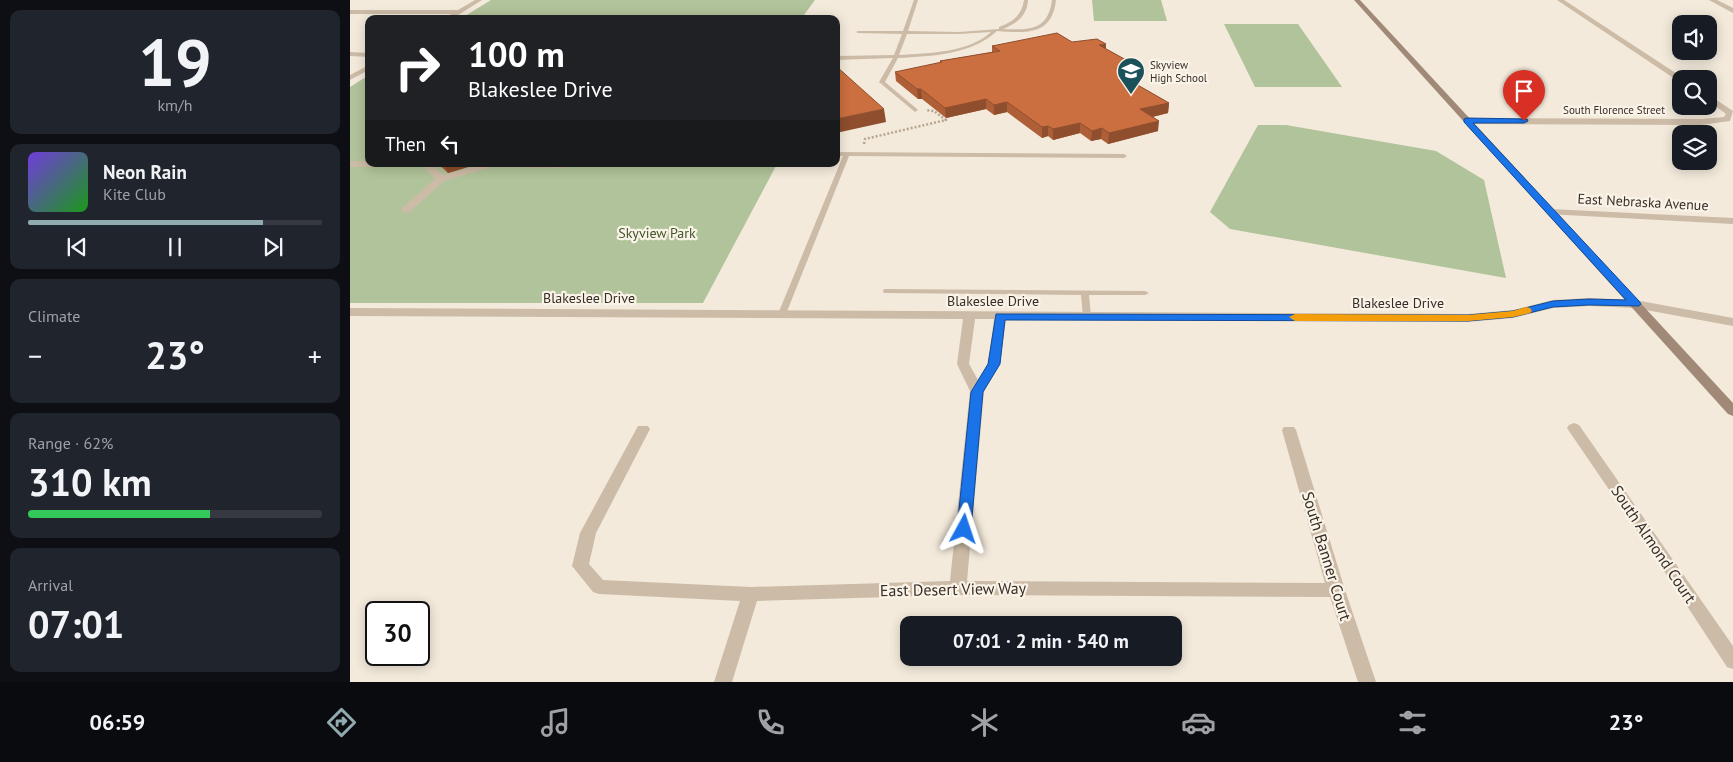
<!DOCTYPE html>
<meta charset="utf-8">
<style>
:root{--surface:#171b24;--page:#20242c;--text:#f1f3f6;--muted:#9ea1a6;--line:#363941;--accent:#91aab0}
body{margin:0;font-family:"PT Sans",sans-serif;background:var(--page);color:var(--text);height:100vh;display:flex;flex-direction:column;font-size:19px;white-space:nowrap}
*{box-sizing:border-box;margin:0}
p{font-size:16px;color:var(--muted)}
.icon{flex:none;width:28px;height:28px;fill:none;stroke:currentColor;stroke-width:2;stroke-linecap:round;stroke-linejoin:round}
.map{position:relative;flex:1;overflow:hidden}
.drawer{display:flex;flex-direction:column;gap:10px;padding:10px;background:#0d0f14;width:350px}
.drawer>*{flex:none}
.top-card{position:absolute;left:15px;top:15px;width:475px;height:152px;border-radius:10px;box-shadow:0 2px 12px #0003;background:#202124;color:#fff;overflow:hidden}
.buttons{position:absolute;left:1322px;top:15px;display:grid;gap:10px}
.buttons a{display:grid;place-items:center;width:45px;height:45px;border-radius:10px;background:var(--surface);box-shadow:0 2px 12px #0003;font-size:25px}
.speed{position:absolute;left:15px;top:601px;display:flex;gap:10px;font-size:25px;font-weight:700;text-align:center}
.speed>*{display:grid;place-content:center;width:65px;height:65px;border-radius:50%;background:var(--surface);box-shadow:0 2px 12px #0003;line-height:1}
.speed .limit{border:2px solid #111;border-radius:8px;background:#fff;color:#111}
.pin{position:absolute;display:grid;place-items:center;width:42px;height:42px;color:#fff;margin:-51px -21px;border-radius:50% 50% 50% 0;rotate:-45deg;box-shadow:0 0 5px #0007}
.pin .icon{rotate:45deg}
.me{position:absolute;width:55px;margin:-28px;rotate:5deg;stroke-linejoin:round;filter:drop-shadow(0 0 4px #0008)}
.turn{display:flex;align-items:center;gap:18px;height:105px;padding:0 20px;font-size:22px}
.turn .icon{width:65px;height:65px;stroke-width:2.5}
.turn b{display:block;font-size:35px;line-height:42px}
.then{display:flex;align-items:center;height:48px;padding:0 20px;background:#0003;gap:10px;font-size:19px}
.big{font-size:38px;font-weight:700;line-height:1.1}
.drawer .tile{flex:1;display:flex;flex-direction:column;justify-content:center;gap:8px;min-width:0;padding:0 18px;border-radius:10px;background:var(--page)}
.drawer .dial{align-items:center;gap:0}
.dial b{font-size:65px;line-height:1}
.song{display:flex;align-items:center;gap:15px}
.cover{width:60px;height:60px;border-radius:8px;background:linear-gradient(135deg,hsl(260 70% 55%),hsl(120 70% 35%))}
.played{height:5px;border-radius:2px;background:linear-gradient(90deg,var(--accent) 80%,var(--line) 80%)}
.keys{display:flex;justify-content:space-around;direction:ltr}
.heat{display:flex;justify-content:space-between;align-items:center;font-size:28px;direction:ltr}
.charge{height:8px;border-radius:4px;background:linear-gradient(90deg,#34c759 62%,var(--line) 0)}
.trip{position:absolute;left:550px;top:616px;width:282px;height:50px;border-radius:10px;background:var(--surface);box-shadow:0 2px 12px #0003;font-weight:700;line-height:50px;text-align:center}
.tabs{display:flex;height:80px;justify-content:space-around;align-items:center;background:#090b0e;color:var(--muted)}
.tabs .icon{width:35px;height:35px}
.tabs .current{color:var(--accent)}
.tabs b{font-size:22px;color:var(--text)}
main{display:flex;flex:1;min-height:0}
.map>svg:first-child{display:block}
</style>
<main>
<section class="drawer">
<div class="tile dial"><b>19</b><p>km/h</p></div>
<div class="tile">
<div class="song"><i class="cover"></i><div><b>Neon Rain</b><p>Kite Club</p></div></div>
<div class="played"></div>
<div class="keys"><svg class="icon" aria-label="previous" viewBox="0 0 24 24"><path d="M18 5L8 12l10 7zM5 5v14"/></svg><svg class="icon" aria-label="pause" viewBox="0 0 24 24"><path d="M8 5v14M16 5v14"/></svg><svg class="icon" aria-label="next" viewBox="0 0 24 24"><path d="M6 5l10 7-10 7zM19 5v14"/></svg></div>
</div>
<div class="tile"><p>Climate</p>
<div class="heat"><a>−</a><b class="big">23°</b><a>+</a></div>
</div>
<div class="tile"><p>Range · 62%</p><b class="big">310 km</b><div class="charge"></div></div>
<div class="tile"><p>Arrival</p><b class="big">07:01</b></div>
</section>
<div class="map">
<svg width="1383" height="682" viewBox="0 0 1383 682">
<rect width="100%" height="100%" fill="#f3eadb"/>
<g fill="#b1c39a">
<path d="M141,0H465L451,19H110Z"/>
<path d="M742,0H811L817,21H744Z"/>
<path d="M874,24H948L992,87H905Z"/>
<path d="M19,75V164H427L353,303H0V87Z"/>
<path d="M908,125H936L1086,151L1134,180L1156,278L880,229L860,212Z"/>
</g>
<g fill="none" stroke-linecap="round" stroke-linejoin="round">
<g stroke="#b8a590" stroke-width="2.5" stroke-dasharray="2 2" stroke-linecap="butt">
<path d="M514,144L515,139L596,120L584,111L576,110"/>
<path d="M228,165L344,164"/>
</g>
<g fill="#ccbba6" fill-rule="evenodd">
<path d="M564,0H568L558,31L609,32L649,29V27C663,22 672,15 674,0H678C677,16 667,23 653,29C679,30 698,31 702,0H706C702,36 676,33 647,31C621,55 582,56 548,58L535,82L567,109L568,110L565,112L529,82L543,58L486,60V56L544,55L552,34L508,33L506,32L508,31H553ZM641,32C618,53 579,53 549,55L557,34H609Z"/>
<path d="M486,152L774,154L777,156L774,158L499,156L436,314L432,317L429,316L428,314L493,156H486Z"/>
<path d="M534,289L795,291L799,293L795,295H739L741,317L737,320L733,317L731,295L537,293H534L533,291Z"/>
</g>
<g fill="#ccbba6" fill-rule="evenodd">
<path d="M125,0H132L102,19L98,17L101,14H0V10H108Z"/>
<path d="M1207,0H1214L1335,79L1328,81Z"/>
<path d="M1359,0H1367L1383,8V13Z"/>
<path d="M0,52L19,53V57L0,56Z"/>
<path d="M19,65V70L0,80V75Z"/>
<path d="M1359,95L1383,111L1380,121L1351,125L1117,124L1113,121L1117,118L1351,119L1374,117L1376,114L1359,101Z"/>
<path d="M0,161H19V164H81L93,175L132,164L219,165L214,168L142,167L94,181L60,212L56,213L51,210L52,208L85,179L74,167H0Z"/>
<path d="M1201,209L1383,218V224L1197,214L1196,212Z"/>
<path d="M1239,298L1285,300L1383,318V326L1285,308L1239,306L1203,308L1163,318L1118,322L656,319L650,364L634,391L617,581L975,583L932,430L934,427H944L946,430L995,590L1026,682H1008L980,597L608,595L407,601L382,682H364L390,601L249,594L243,592L222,566L230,533L288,426H298L300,429L246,533L239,564L253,580L401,587L600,581L620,391L607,364L613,319L0,316V308L1118,314L1163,310L1203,300ZM625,319H644L638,364L628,380L619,364Z"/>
<path d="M1224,423L1229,425L1383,646V669L1377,667L1301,551L1219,431L1217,428L1219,425Z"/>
</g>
<path fill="#a08a77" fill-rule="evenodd" d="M1004,0H1010L1383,403V416L1378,414Z"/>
</g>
<g fill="#af5f37">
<path d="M722,42L756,49L787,66V75L781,77V81L819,103L818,113L802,117L808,131L758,144L751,139L741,141L730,133L703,140L698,136L692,138L657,112L644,115L636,109L596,118L572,99H568L546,81L545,72L590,63V61L642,52V46Z"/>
<path d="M88,164H128L98,173Z"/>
</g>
<g fill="#8f4e2d">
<path d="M756,44V53L749,45Z"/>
<path d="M787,66V75L781,77V82L772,76L775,69Z"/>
<path d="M567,89H571L572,99H568Z"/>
<path d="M636,99V109L596,118L595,108Z"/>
<path d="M657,102V112L644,115V105Z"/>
<path d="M819,103L818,113L790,120V109Z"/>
<path d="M534,109L536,122L486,133V119Z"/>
<path d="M809,121L808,131L758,144L759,133Z"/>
<path d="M730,123V133L703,140V129Z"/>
<path d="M698,126V136L692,138V127Z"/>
<path d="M752,128L751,139L741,141L742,131Z"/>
<path d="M101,164H128L98,173L94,166Z"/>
</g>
<g fill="#cc6f40" stroke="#8f4e2d">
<path d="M707,33L722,42L747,39L756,44L749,45L787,66L775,69L782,72L772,76L819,103L790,109L809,121L759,133L752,128L742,131L730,123L703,129L698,126L692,127L657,102L644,105L636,99L595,108L571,89H567L545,72L592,62L590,61L650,51L642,46Z"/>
<path d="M486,66L534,109L486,119Z"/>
<path d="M92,164H101L94,166Z"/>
</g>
<path fill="#1a73e8" stroke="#114b97" d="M1117,118L1177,119L1178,121L1174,123H1123L1289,301L1291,304L1289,306L1239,305L1203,307L1163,317L1118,321L655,320L650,364L633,392L621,529L619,533L614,535L609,533L607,529L621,392L638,364L646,314L1118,315L1163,311L1203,301L1239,299L1276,300L1114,122V119Z"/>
<path fill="#f59e0b" d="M1176,307L1180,308L1182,311L1180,313L1163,317L1118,321H945L939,317L945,314L1118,315L1163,311Z"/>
<defs>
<g id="school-pin" transform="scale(1.4375)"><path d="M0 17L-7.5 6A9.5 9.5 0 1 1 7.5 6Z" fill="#1b515b" stroke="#faf3e8"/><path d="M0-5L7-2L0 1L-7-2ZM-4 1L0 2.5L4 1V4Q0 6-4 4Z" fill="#fff"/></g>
</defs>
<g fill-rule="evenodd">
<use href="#school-pin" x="781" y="71"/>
</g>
<g text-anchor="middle" stroke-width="4.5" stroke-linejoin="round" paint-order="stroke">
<g font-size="11" fill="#372e27" stroke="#faf3e8" text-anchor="start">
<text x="800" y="69">Skyview<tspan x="800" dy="13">High School</tspan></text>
</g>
<g font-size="11" fill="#372e27" stroke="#faf3e8">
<text x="1264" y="114">South Florence Street</text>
</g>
<g font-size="14" fill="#372e27" stroke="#faf3e8">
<text transform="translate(1293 202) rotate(3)" y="5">East Nebraska Avenue</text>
<text x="239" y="303">Blakeslee Drive</text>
<text x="643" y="306">Blakeslee Drive</text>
<text x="1048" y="308">Blakeslee Drive</text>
</g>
<g font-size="14" fill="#42572a" stroke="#faf3e8">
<text x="307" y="238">Skyview Park</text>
</g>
<g font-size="16" fill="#372e27" stroke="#faf3e8">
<text transform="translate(1304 544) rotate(56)" y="6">South Almond Court</text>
<text transform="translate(977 556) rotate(73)" y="6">South Banner Court</text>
<text transform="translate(603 589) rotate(-1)" y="6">East Desert View Way</text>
</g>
</g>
</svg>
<div class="buttons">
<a><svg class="icon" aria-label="sound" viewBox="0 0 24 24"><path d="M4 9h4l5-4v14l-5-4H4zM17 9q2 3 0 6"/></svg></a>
<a><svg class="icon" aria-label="search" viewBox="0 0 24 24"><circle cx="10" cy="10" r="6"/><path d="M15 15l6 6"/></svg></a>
<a><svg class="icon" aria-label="layers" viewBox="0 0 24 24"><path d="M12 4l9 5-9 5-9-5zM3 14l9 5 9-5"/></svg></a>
</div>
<div class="speed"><div class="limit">30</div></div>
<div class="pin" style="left:1174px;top:121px;background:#d93025"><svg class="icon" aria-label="arrive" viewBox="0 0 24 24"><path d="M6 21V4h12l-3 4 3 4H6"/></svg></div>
<svg class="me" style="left:614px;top:529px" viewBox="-20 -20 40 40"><path d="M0-17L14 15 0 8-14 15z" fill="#1a73e8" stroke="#fff" stroke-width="4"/></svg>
<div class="trip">07:01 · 2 min · 540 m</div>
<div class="top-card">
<div class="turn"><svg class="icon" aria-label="right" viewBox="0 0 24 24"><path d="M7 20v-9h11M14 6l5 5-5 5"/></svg><div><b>100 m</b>Blakeslee Drive</div></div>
<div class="then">Then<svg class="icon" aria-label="left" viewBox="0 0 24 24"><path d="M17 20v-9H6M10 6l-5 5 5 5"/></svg></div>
</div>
</div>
</main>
<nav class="tabs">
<b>06:59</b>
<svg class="icon current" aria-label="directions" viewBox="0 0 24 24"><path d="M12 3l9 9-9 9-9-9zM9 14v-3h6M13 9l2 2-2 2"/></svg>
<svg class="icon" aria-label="music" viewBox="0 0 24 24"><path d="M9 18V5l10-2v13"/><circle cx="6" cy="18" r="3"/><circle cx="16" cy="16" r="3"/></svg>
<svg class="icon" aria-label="phone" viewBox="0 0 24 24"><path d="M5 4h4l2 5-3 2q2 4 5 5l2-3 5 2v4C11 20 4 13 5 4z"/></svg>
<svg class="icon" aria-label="climate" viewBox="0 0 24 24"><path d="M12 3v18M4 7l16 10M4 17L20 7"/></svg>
<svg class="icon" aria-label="car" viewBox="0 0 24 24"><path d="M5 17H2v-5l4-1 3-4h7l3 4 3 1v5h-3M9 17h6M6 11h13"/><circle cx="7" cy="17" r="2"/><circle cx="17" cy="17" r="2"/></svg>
<svg class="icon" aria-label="filters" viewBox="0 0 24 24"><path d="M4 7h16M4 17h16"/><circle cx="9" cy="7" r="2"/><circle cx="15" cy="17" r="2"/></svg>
<b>23°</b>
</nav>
